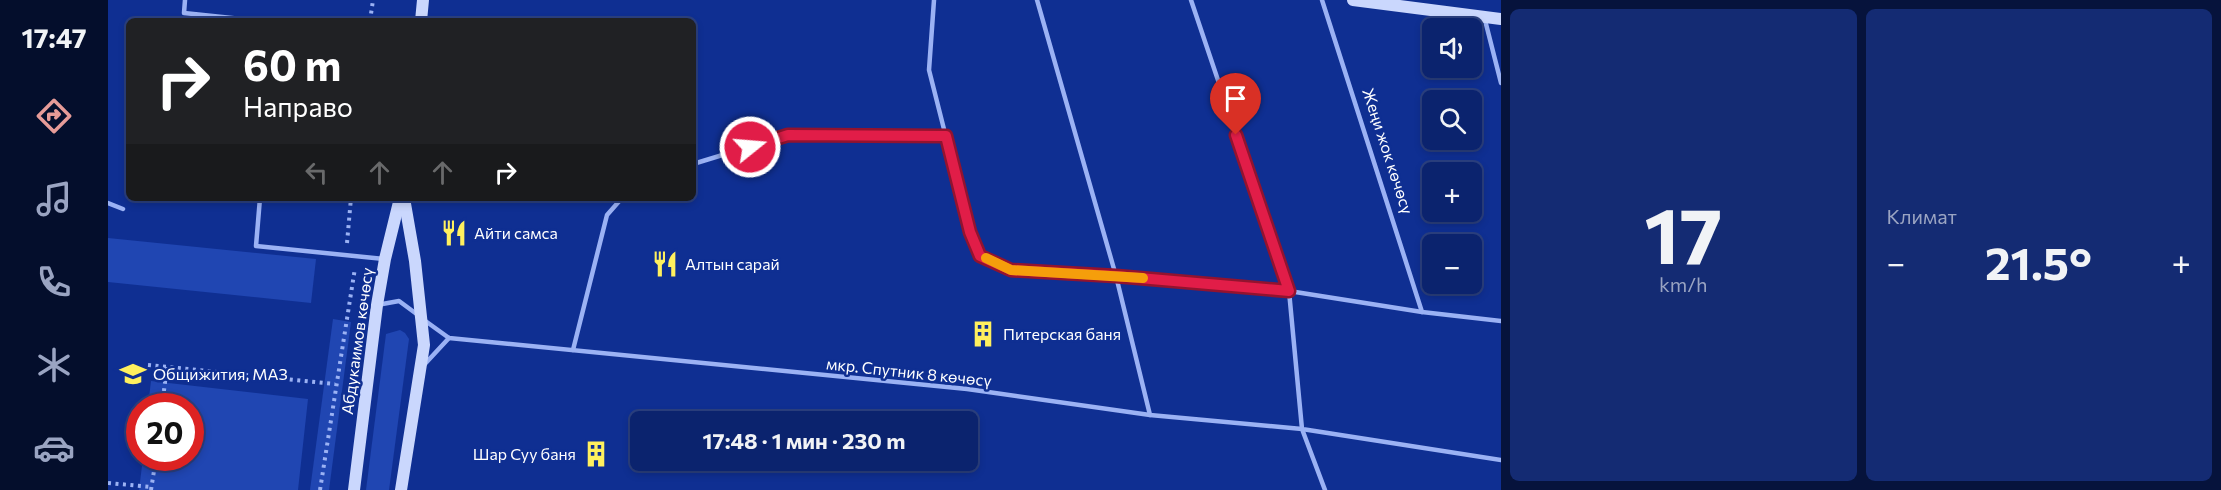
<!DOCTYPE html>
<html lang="ru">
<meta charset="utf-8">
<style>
:root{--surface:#0b236e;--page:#142b73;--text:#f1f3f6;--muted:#9aa4c2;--line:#2b4081;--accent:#e69b98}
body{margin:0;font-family:Commissioner,sans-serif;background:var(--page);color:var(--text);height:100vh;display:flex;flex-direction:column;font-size:22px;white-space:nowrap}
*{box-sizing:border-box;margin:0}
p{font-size:20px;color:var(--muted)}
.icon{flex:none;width:33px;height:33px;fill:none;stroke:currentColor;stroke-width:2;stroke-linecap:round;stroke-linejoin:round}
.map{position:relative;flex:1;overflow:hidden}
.side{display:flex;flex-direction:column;gap:9px;padding:9px;background:#06133c;width:720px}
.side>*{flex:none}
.top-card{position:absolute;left:18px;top:18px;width:570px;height:183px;border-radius:9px;box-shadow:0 3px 9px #0003,0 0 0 2px var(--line);background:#202124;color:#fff;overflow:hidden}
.buttons{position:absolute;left:1314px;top:18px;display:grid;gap:12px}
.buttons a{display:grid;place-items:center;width:60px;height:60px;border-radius:9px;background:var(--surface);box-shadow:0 3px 9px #0003,0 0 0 2px var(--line);font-size:30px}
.speed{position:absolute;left:18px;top:393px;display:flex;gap:12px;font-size:30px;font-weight:700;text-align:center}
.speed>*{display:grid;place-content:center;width:78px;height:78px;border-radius:50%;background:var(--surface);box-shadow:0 3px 9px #0003,0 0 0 2px var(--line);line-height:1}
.speed .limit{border:9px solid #d22;background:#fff;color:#111}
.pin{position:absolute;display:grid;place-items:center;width:51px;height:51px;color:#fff;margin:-62px -26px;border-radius:50% 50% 50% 0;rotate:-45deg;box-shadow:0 0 6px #0007}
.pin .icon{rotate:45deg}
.me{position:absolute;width:66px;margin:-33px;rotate:73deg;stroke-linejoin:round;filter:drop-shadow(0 0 4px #0008)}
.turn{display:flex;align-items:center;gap:21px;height:126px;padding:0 18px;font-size:27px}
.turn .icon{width:78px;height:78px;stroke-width:2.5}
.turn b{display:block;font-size:42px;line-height:51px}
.lanes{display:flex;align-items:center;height:57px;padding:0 18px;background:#0003;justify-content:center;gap:30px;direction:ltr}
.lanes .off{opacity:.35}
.big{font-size:45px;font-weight:700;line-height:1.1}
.side .card{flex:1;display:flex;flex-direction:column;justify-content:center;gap:9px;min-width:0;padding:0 21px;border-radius:9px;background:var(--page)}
.side .dial{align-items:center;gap:0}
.dial b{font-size:78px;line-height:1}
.heat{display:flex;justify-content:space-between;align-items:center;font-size:33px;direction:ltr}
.side .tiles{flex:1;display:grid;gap:9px;grid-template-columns:repeat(2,1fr)}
.trip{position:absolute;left:522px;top:411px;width:348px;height:60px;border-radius:9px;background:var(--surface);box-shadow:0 3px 9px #0003,0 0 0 2px var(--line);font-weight:700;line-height:60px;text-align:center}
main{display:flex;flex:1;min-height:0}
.menu{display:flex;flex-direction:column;width:108px;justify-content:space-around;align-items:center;background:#040e2c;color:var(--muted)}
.menu .icon{width:42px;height:42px}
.menu .selected{color:var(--accent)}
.menu b{font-size:27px;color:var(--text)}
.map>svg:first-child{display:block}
</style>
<main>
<nav class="menu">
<b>17:47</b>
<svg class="icon selected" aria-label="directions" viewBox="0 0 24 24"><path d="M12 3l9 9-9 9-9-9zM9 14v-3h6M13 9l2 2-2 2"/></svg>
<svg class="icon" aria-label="music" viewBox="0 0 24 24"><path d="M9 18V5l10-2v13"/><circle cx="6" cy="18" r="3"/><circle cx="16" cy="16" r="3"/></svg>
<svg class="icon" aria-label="phone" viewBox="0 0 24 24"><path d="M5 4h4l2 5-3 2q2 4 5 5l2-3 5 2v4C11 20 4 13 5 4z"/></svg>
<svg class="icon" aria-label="climate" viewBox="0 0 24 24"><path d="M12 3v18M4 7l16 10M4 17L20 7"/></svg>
<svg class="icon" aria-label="car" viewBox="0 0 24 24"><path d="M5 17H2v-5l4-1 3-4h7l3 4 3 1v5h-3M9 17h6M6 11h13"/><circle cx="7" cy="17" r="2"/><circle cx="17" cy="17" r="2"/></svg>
</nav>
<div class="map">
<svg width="1393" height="490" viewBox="0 0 1393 490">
<rect width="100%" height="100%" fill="#0f2f92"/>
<g fill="#2046b2">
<path d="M0,238L208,259L203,303L0,282Z"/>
<path d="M225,319L243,322L221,490H202Z"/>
<path d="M292,330L297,333L301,339L281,490H258L278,334Z"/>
<path d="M43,381L200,399L190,490H31L35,458H82V406H40Z"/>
</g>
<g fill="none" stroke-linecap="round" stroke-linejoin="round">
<g stroke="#9bb2f4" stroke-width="4" stroke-dasharray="3 4.5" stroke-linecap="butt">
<path d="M262,21L265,0"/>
<path d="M239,243L243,198"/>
<path d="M40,365L227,384"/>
<path d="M54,406L59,367"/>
<path d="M0,483L44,487"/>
<path d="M43,490L48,458"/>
<path d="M212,490L247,268"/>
</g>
<g stroke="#9bb2f4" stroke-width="4.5">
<path d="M77,0L76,13L153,21"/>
<path d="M826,0L821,70L862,232L872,256L903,270L1008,276L1181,291L1314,312L1393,321"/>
<path d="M929,0L1008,276L1042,415"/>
<path d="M1083,0L1181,291L1194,429L1393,460"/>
<path d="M1214,0L1314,312"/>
<path d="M1377,20L1393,83"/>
<path d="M585,164L680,135L838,136"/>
<path d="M152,198L148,246L276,259"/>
<path d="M0,203L15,209"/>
<path d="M269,305L291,301L310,315"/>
<path d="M316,320L341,338L859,389L1042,415L1194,429L1217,490"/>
<path d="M465,350L499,215L514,198"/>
<path d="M315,366L341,338"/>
</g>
<g stroke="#cad7fd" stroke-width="12">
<path d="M1245,0L1393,19"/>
<path d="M313,21L315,0"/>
<path d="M246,490L269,305L277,259L292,198"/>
<path d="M293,490L316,345L307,261L296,198"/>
</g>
</g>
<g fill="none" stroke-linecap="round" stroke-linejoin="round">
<g stroke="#92132f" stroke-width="15">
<path id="route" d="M642,147L680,135L838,136L862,232L872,256L903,270L1008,276L1181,291L1128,135"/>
</g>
<use href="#route" stroke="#e11d48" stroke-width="10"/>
<path stroke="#f59e0b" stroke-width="10" d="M878,258L903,270L1035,278"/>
</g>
<defs>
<g id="restaurant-bare" transform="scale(2.07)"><path d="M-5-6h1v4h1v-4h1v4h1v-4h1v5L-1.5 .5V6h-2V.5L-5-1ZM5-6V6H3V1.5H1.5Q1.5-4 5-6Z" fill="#fff05e" stroke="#0f2f92" stroke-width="2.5" paint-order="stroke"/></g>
<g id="building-bare" transform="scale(2.07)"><path d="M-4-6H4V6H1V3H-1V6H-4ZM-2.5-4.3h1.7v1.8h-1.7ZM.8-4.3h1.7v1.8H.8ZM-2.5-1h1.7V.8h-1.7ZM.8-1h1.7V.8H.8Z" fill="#fff05e" stroke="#0f2f92" stroke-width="2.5" paint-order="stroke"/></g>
<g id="university-bare" transform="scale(2.07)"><path d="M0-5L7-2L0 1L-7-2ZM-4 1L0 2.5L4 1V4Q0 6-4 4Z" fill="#fff05e" stroke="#0f2f92" stroke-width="2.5" paint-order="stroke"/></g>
</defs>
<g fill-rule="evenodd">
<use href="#restaurant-bare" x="346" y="233"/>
<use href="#restaurant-bare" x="557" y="264"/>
<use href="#building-bare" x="875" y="334"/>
<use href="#university-bare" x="25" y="374"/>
<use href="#building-bare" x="488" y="454"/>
</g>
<g text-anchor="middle" stroke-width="5" stroke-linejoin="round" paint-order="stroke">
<g font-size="16" fill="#fff" stroke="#0f2f92">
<text transform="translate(1280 151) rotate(72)" y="6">Жеңи жок көчөсү</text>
<text transform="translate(249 341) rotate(-82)" y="6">Абдукаимов көчөсү</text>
<text transform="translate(801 372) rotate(6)" y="6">мкр. Спутник 8 көчөсү</text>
</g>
<g font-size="16" fill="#fff" stroke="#0f2f92" text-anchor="start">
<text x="366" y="239">Айти самса</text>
<text x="577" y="270">Алтын сарай</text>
<text x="895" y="340">Питерская баня</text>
<text x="45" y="380">Общижития, МАЗ</text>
<text x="468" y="460" text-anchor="end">Шар Суу баня</text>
</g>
</g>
</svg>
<div class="buttons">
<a><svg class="icon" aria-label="sound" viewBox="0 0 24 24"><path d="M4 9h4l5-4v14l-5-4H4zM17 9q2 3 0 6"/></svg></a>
<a><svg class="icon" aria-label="search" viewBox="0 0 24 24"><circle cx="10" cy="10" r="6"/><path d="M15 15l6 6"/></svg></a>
<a>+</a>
<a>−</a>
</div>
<div class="speed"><div class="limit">20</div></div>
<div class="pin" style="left:1128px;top:135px;background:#d93025"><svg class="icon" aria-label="arrive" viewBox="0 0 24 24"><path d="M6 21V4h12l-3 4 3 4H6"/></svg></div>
<svg class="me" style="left:642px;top:147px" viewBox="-20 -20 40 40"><circle r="17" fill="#e11d48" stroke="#fff" stroke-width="3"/><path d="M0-11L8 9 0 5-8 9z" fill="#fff"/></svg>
<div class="trip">17:48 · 1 мин · 230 m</div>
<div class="top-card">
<div class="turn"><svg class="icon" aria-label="right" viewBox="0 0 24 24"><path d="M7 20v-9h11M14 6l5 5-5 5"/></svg><div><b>60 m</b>Направо</div></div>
<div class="lanes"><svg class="icon off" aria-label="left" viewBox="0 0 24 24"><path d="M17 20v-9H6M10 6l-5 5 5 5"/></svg><svg class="icon off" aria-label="ahead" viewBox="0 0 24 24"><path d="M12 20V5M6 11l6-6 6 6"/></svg><svg class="icon off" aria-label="ahead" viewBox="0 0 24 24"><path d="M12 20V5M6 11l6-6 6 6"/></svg><svg class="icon" aria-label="right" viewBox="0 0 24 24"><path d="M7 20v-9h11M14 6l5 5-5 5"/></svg></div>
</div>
</div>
<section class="side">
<div class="tiles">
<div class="card dial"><b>17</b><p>km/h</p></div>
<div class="card"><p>Климат</p>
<div class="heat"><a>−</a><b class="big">21.5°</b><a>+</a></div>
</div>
</div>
</section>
</main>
